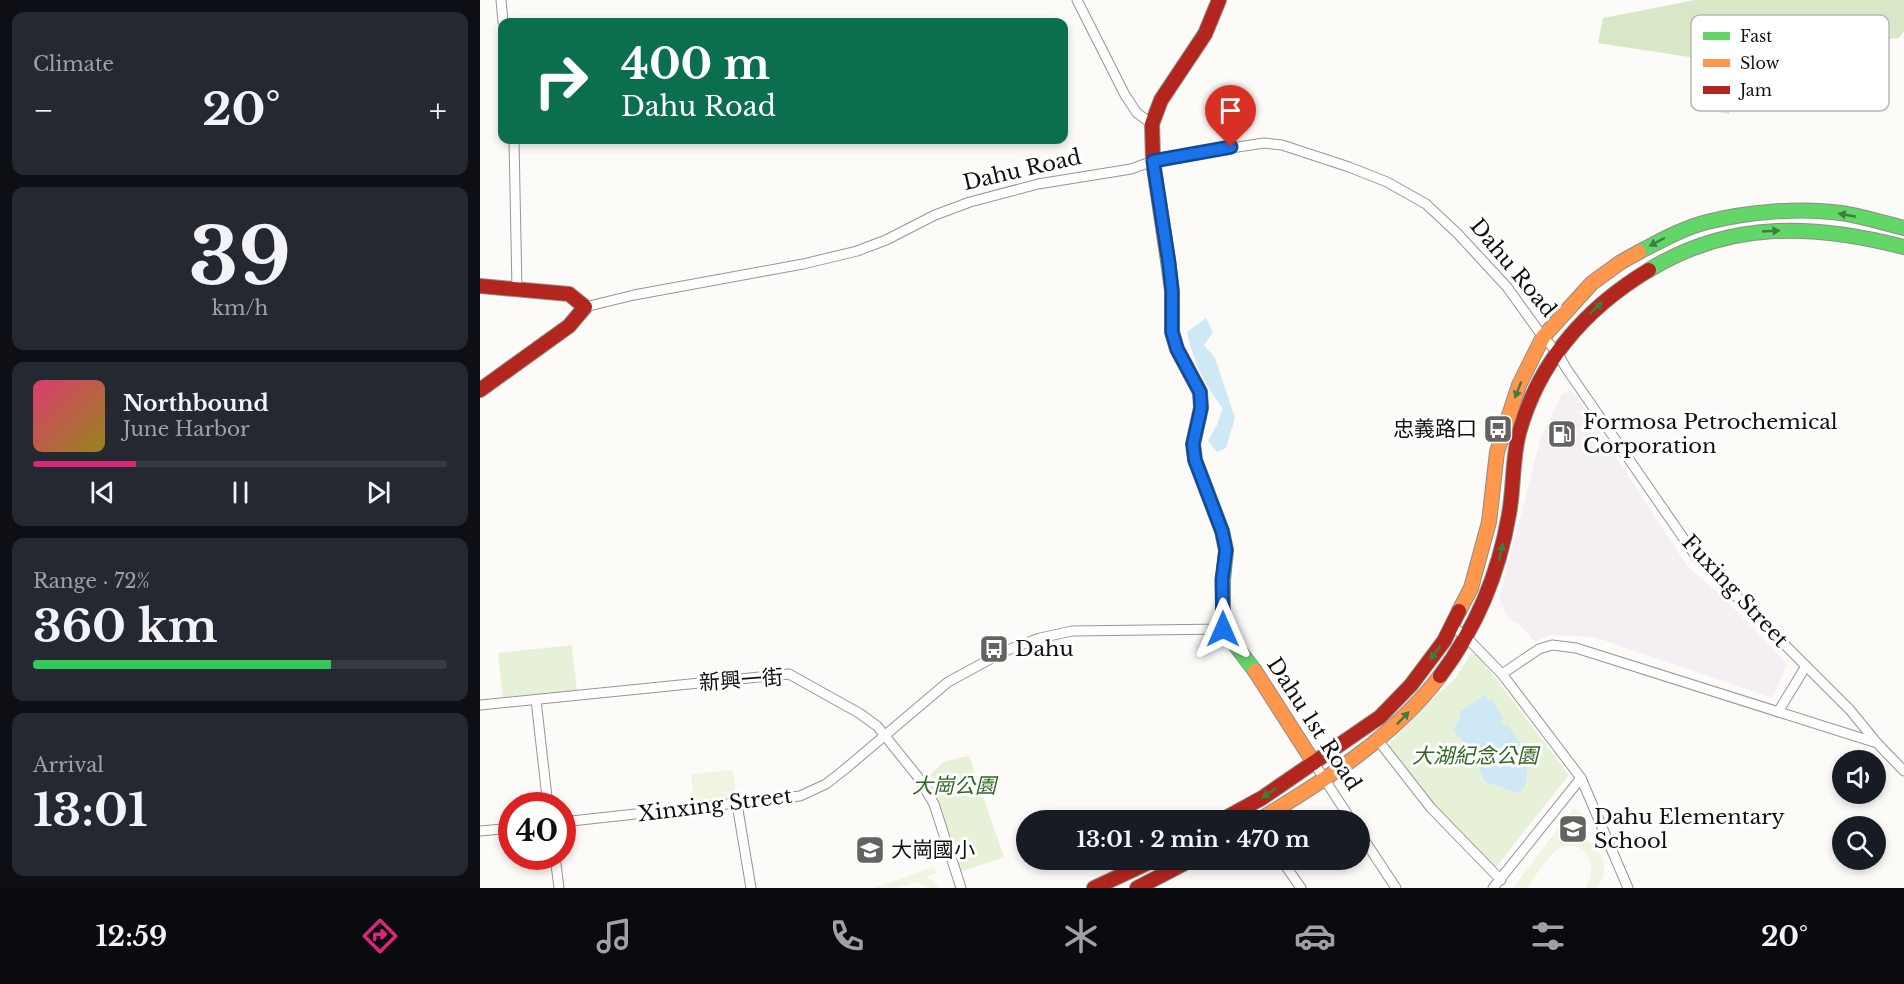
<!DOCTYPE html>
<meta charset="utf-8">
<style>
:root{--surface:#171b24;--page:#242831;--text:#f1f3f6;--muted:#9ea1a6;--line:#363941;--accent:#db2777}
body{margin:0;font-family:"Libre Baskerville","Noto Sans TC",serif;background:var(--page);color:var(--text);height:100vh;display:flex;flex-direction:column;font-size:22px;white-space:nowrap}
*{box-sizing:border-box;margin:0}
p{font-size:20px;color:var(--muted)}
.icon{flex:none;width:33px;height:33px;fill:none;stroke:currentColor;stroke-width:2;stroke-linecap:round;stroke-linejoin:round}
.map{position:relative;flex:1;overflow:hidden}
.panel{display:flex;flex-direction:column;gap:12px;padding:12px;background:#0d0f14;width:480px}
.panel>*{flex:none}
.hud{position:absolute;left:18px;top:18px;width:570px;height:126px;border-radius:12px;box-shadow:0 3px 9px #0003;background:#0b6e4f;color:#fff;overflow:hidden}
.tools{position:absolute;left:1352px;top:750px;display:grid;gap:12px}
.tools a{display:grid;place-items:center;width:54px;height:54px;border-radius:50%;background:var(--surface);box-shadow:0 3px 9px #0003;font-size:30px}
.speed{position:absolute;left:18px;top:792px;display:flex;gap:12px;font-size:30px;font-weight:700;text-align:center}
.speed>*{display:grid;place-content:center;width:78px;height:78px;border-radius:50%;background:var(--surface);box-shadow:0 3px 9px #0003;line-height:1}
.speed .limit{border:9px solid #d22;background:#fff;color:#111}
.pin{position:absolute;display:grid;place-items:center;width:51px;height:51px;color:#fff;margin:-62px -26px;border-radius:50% 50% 50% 0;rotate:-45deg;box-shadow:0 0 6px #0007}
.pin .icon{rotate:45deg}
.me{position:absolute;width:66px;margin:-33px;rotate:0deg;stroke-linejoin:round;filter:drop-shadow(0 0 4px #0008)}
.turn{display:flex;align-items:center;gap:21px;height:126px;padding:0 24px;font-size:27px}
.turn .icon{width:78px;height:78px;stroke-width:2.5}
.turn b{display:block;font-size:42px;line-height:51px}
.big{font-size:45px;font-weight:700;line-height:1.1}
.panel .card{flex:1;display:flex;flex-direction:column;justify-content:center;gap:9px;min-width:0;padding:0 21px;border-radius:12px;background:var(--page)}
.panel .dial{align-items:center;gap:0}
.dial b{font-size:78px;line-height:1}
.song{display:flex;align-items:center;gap:18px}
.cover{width:72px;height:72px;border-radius:9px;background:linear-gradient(135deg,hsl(340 70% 55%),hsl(50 70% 35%))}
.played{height:6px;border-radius:3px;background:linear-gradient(90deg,var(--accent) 25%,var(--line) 25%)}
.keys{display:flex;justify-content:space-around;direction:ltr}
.heat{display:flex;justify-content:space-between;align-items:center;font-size:33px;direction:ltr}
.charge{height:9px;border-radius:4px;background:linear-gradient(90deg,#34c759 72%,var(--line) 0)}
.trip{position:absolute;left:536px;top:810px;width:354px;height:60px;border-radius:30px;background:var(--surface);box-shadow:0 3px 9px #0003;font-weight:700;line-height:60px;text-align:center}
.tab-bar{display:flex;height:96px;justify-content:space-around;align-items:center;background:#090b0e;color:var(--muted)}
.tab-bar .icon{width:42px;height:42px}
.tab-bar .selected{color:var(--accent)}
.tab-bar b{font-size:27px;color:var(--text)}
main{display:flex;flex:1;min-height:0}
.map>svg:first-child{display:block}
</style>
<main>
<section class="panel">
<div class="card"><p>Climate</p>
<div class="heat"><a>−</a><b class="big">20°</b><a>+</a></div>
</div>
<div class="card dial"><b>39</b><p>km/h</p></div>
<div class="card">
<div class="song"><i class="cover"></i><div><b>Northbound</b><p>June Harbor</p></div></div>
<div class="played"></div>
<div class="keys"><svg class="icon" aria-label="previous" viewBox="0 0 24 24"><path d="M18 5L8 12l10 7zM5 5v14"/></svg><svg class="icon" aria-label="pause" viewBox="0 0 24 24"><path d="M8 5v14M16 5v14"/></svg><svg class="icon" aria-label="next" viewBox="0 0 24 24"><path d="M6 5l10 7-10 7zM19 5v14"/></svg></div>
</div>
<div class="card"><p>Range · 72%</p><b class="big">360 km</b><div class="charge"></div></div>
<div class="card"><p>Arrival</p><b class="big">13:01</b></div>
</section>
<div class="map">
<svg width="1424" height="888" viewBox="0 0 1424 888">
<rect width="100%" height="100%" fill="#fdfbf7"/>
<path fill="#f4eff2" d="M1093,391L1207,566L1246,600L1307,664L1292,698L1114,637L1069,635L1055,642L1039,624L1029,619L1019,599L1061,437L1082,394Z"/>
<g fill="#e7f1d8">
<path d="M92,645L97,691L23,699L18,653Z"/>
<path d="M997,654L1089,775L1013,871L932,784L909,748L910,743L936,716L941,709L975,679L990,655Z"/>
<path d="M489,756L524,857L480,872L443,781L465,761Z"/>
</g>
<path fill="#d8e8c6" d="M1215,0H1424V31L1419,38L1356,44L1319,21L1244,27L1254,86L1249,114L1210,106L1216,58L1118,43L1123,18Z"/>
<g fill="#f0f5e2">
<path d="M253,770L256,798L214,803L211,774Z"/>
<path d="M1094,808L1103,815L1089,834C1116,839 1135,862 1117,888H1105C1120,867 1106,837 1080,848C1069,853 1055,878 1047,888H1033Z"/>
<path d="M454,867L456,873L447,876L459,888H449L437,882L417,888H394Z"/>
</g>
<g fill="#cfe8f5">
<path d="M726,318L733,332L724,345L735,358L755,418L746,448L737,452L728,441L737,425L743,408C726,388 712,358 707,332Z"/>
<path d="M1006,694L1008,700L1013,701L1023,718L1021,722L1024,726L1028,725L1041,745L1039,749L1041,753L1045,752L1048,759L1046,784L1039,793L1005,782C1000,770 984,739 973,731L980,717V712Z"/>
</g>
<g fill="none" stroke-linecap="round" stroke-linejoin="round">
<g stroke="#979695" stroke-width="11">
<g id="street">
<path d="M21,0L23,22"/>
<path d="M597,0L645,95L657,113L672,124"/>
<path d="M34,140L37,290"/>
<path d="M105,307L154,295L323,264L377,251L406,240L455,215L490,202L558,184L651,169L673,161L718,153L784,143L802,145L869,167L907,182L946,204L978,234L1027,287L1063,337L1077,352L1086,368L1215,555L1370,710L1397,743L1424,771"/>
<path d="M972,626L986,637L1022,674L1101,778L1148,888"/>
<path d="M1022,674L1059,649L1072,645L1096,648L1397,743"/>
<path d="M56,700L68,806"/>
<path d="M0,705L309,674L379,713L397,726L438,777L454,804L481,888"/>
<path d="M1298,712L1326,666"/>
<path d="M897,739L951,808L1021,880"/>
<path d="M834,763L871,820"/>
<path d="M257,804L271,888"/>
<path d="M82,822L320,796L346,784L364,770L468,682L525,651L560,638L592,631L743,629"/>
<path d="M0,831L32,828"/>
<path d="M879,832L916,888"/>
<path d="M75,856L79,888"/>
<path d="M805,865L821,888"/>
<path d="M1013,888L1101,778"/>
</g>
</g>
<g stroke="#8e8d8b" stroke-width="16">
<g id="fast">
<path d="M1159,252C1180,241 1203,228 1227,222C1267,212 1320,207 1361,213C1382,216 1403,223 1424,228"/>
<path d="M687,254L692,291V332L697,349L720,392L721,408L713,444L715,460L742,531L746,550L743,580V629L775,671"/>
<path d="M1169,270C1250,220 1335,224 1424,247"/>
</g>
</g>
<g stroke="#8e8d8b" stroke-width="16">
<g id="slow">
<path d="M979,611L991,588L1009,522L1017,452L1039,385L1063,337L1112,283L1141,262L1159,252"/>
<path d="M775,671L834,763"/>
<path d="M779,820C845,780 913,738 960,676"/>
</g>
</g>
<g stroke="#8e8d8b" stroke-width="16">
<g id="jam">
<path d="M687,254L673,161L672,124L681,100L725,34L739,0"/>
<path d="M0,286L89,294L105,307L89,326L0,390"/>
<path d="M960,676C996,628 1019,573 1029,514C1034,487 1032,460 1039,433C1059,361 1106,308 1169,270"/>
<path d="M742,820L782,798L900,717L931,685L964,641L979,611"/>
<path d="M614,888L674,860"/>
<path d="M657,888L711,860"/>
</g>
</g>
<use href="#street" stroke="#fffefe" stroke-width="9"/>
<use href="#fast" stroke="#63d668" stroke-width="14"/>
<use href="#slow" stroke="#ff974d" stroke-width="14"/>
<use href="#jam" stroke="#b3261e" stroke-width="14"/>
</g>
<defs><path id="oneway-solid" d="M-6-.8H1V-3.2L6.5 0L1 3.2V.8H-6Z" transform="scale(1.5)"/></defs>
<g fill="#3e7d41">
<use href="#oneway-solid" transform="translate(1367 215) rotate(-169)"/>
<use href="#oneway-solid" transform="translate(1291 231) rotate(-3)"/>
<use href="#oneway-solid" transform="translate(1177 242) rotate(152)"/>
<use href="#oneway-solid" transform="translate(1116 308) rotate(-43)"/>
<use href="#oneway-solid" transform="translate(1038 390) rotate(111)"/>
<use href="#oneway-solid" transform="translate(1021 552) rotate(-78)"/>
<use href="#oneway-solid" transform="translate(955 653) rotate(127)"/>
<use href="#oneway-solid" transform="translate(923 718) rotate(-46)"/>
<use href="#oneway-solid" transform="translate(789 793) rotate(146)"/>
</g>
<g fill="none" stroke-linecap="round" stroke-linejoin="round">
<g stroke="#114b97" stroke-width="15">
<path id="route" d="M743,629L742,580L746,550L742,531L715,460L713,444L721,408L720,392L697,349L692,332V291L689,263L673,161L751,147"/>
</g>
<use href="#route" stroke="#1a73e8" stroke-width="10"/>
</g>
<defs>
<g id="bus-square" transform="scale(1.5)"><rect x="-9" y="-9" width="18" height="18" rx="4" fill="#646362" stroke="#fff"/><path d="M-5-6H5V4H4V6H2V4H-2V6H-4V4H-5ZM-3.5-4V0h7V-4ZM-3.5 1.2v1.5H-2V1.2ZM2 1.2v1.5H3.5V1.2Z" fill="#fff"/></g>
<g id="fuel-square" transform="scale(1.5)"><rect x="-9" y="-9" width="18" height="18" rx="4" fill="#646362" stroke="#fff"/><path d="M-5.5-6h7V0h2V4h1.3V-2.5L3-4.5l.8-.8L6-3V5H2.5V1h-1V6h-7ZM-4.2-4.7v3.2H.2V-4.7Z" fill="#fff"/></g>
<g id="school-square" transform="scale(1.5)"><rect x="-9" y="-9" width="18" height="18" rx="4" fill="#646362" stroke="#fff"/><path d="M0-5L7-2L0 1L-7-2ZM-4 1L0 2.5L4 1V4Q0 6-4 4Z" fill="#fff"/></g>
</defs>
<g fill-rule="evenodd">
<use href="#bus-square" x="1018" y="429"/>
<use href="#fuel-square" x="1082" y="434"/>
<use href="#bus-square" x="514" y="649"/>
<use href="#school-square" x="1093" y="829"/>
<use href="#school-square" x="390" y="850"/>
</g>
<g text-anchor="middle" stroke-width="6" stroke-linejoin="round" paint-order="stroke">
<g font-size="21" fill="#111" stroke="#fff">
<text transform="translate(542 170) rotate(-13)" y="7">Dahu Road</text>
<text transform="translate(1033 268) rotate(50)" y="7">Dahu Road</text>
<text transform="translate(1255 591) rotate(47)" y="7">Fuxing Street</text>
<text transform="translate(261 680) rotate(-4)" y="7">新興一街</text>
<text transform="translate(834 724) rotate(57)" y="7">Dahu 1st Road</text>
<text transform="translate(235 805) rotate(-7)" y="7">Xinxing Street</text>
</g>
<g font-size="21" fill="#111" stroke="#fff" text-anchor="start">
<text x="1103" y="429">Formosa Petrochemical<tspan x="1103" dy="24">Corporation</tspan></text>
<text x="997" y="436" text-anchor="end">忠義路口</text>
<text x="535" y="656">Dahu</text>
<text x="1114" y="824">Dahu Elementary<tspan x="1114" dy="24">School</tspan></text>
<text x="411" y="857">大崗國小</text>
</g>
<g font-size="21" font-style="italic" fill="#316722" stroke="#fff">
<text x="995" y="763">大湖紀念公園</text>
<text x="474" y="793">大崗公園</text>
</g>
</g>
<rect x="1211" y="15" width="198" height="96" rx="9" fill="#fff" stroke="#b8b8b8" stroke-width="1.5"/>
<rect x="1223" y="32" width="27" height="8" fill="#63d668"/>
<rect x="1223" y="59" width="27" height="8" fill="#ff974d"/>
<rect x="1223" y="86" width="27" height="8" fill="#b3261e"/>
<g font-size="16" fill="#111">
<text x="1260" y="42">Fast</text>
<text x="1260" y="69">Slow</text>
<text x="1260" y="96">Jam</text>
</g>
</svg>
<div class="tools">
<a><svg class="icon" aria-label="sound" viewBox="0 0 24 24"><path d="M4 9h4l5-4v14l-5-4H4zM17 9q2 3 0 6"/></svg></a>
<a><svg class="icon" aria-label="search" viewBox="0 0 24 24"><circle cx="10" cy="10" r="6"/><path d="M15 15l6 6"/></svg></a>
</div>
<div class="speed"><div class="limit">40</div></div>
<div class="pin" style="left:751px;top:147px;background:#d93025"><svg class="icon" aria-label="arrive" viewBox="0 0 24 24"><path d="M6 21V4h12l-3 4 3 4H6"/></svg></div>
<svg class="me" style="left:743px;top:629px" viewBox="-20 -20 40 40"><path d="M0-17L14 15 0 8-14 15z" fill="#1a73e8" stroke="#fff" stroke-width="4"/></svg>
<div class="trip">13:01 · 2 min · 470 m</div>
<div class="hud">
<div class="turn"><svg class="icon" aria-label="right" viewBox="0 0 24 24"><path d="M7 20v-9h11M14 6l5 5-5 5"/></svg><div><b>400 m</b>Dahu Road</div></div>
</div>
</div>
</main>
<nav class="tab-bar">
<b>12:59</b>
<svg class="icon selected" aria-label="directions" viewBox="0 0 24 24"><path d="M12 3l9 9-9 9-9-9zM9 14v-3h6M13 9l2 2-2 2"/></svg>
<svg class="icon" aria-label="music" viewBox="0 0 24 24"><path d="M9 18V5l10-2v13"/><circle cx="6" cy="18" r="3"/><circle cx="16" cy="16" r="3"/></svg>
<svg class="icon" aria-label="phone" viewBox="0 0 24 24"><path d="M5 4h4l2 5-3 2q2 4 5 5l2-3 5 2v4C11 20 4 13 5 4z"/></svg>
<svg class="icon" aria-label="climate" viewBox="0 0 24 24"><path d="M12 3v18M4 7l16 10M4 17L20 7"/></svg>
<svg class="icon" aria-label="car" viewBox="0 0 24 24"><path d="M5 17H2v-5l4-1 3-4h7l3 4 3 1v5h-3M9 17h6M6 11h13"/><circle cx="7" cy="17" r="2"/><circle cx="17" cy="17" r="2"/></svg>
<svg class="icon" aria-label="filters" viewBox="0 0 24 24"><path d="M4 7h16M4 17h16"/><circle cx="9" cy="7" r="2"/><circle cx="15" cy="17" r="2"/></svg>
<b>20°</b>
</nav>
